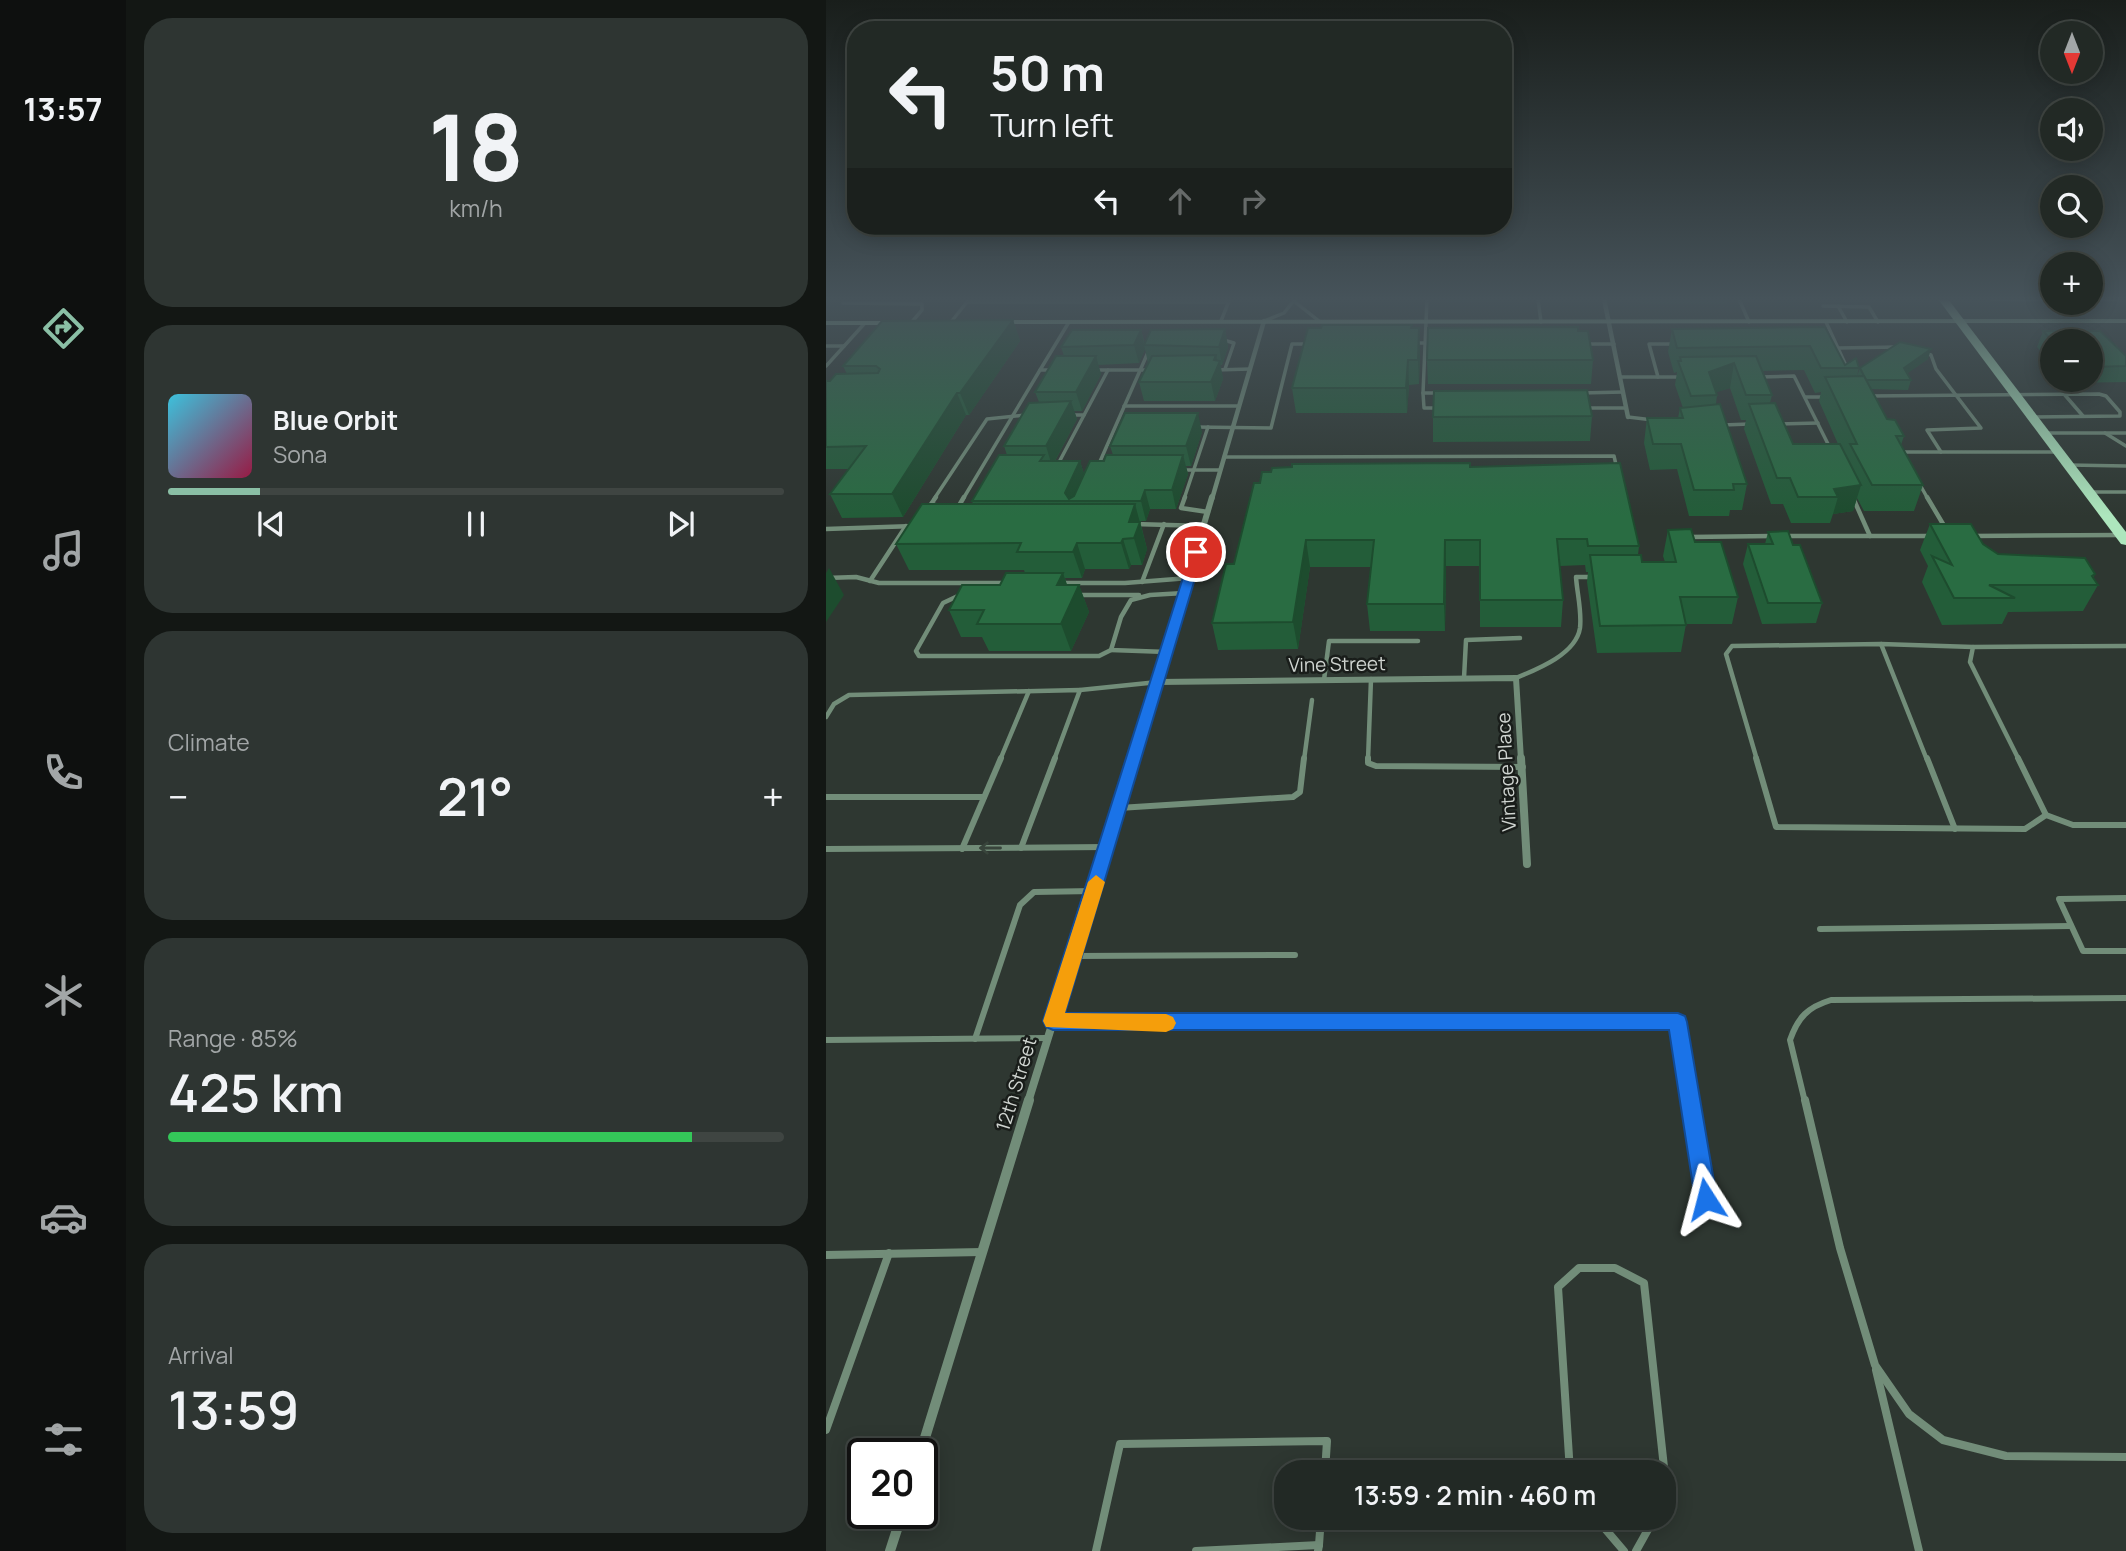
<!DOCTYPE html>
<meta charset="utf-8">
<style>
:root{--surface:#222925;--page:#2e3532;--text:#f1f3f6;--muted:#a2a6a7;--line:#3f4542;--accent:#8abfa5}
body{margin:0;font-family:Manrope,sans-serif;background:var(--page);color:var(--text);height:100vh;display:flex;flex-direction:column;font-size:26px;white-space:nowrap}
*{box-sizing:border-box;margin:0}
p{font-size:23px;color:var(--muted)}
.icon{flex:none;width:38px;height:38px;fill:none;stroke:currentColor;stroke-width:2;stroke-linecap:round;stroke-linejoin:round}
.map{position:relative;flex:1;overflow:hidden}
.side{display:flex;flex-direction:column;gap:18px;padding:18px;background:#131714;width:700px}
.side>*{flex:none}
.banner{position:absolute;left:21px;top:21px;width:665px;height:214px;border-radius:28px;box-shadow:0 4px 18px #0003,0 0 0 2px var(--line);background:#222925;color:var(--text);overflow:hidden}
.needle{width:46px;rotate:180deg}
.tools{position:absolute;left:1214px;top:21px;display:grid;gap:14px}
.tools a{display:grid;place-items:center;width:63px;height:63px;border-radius:50%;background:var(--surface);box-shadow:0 4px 18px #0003,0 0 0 2px var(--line);font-size:35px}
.speed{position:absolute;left:21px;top:1438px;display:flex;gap:14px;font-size:35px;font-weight:700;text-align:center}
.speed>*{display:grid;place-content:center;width:91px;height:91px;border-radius:50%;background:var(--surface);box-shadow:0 4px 18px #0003,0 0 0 2px var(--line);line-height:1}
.speed .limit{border:4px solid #111;border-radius:10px;background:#fff;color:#111}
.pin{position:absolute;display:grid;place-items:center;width:60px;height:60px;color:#fff;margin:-30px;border:4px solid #fff;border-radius:50%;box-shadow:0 2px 7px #0007}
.me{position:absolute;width:77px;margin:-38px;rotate:351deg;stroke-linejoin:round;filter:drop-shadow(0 0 5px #0008)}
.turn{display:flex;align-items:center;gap:24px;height:147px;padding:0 28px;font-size:32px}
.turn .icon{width:91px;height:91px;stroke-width:2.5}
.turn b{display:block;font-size:49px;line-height:60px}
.lanes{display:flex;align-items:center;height:66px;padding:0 28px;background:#0003;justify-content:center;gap:35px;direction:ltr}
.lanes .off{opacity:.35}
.big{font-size:52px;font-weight:600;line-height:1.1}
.side .widget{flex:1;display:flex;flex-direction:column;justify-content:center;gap:10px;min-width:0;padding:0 24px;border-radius:28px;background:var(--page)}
.side .dial{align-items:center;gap:0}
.dial b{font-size:91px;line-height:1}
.song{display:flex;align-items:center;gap:21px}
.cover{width:84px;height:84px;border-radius:10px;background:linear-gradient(135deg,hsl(190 70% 55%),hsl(340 70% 35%))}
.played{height:7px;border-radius:4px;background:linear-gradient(90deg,var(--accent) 15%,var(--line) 15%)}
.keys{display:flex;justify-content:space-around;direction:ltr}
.heat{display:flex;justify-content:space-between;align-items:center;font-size:38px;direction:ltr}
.charge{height:10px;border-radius:5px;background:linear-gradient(90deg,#34c759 85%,var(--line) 0)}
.trip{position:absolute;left:448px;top:1460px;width:402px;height:70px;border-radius:28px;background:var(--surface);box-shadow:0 4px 18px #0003,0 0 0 2px var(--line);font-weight:600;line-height:70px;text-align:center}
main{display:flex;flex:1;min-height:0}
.tab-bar{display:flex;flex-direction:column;width:126px;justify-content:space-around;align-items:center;background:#0e100f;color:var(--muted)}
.tab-bar .icon{width:49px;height:49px}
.tab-bar .active{color:var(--accent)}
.tab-bar b{font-size:32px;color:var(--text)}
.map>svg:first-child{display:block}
</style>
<main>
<nav class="tab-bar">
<b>13:57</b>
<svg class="icon active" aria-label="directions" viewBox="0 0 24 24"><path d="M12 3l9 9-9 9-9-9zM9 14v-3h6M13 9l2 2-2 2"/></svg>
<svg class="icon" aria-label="music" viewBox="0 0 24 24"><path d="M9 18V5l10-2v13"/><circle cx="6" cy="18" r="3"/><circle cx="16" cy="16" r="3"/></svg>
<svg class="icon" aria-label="phone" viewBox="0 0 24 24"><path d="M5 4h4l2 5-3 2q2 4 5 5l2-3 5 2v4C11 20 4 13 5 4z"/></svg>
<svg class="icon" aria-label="climate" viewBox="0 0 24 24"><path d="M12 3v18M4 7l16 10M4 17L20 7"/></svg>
<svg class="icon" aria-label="car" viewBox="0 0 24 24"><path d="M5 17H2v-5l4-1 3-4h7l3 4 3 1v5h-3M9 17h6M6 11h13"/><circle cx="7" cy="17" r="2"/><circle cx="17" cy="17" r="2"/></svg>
<svg class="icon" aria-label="filters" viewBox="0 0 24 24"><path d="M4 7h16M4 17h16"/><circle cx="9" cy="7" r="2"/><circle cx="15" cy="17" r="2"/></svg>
</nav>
<section class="side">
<div class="widget dial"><b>18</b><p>km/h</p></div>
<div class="widget">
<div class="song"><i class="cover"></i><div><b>Blue Orbit</b><p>Sona</p></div></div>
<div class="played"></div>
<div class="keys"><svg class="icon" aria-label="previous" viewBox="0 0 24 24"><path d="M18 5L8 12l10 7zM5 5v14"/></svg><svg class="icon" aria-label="pause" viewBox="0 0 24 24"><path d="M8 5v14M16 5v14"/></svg><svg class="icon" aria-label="next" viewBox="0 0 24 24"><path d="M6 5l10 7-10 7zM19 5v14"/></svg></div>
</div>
<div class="widget"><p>Climate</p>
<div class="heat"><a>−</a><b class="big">21°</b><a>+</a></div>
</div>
<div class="widget"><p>Range · 85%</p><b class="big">425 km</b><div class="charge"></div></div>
<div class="widget"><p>Arrival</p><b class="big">13:59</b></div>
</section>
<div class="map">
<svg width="1300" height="1551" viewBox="0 0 1300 1551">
<rect width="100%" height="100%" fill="#2e3731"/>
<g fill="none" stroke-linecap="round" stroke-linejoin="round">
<g stroke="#728d79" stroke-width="3.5">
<path d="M601,299L597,393H612"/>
<path d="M712,299L715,322"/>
<path d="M913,299L923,322"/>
<path d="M1164,299L1227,300"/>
<path d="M1265,300L1292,299"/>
<path d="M141,302H402"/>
<path d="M469,302L493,321"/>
<path d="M17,303L96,304V310L85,323"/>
<path d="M997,306L1043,307L1052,322"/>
<path d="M1012,306L1021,322"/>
<path d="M395,321L403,301"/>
<path d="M438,321L458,313L469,299"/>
<path d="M125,322L141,302"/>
<path d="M1000,322L1022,370"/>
<path d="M394,339L408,343L399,369"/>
<path d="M587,343H609"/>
<path d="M759,344H788"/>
<path d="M851,344H823L832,377H854"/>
<path d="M0,346H18"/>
<path d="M1012,348L1072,347"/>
<path d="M1098,353L1105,355L1110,369L1155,428L1101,430L1115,452"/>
<path d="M0,366L39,323"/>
<path d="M228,370H214L243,322"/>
<path d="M270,370H323"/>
<path d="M389,370L424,369"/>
<path d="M794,377H832"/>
<path d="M934,377L968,376L1005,450"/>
<path d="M597,393L598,408H612"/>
<path d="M755,393L797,392"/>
<path d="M1238,394L1257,416"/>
<path d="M1042,396L1273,394L1280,396L1294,412V416L1207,417"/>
<path d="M979,397H1000"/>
<path d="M298,406H413"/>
<path d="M758,408H800"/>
<path d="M245,415H258"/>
<path d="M802,417L827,420"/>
<path d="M952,424L992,423"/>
<path d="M896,425L924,424"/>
<path d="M369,427L445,428L466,344H483"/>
<path d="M1218,433H1300"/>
<path d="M1279,433L1300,446"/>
<path d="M1076,452H1233"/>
<path d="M398,457L788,456L791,469"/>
<path d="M1243,465L1300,466"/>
<path d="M231,466L282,370"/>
<path d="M272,466L323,350"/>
<path d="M353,470H394"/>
<path d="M1093,483L1102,499"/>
<path d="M1265,492H1300"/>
<path d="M108,499L161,419L200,415"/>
<path d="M137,499L214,370"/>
<path d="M358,499L382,427"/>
</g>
<g stroke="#728d79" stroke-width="4.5">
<path d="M110,497L105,504L113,506"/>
<path d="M359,497L355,508L382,512"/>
<path d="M1101,497L1120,529"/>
<path d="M1028,500L1044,536"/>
<path d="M131,509L138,497"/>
<path d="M308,524L378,526"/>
<path d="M0,529L88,526"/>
<path d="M959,536H1103"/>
<path d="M1147,536L1294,535"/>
<path d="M863,537L946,536"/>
<path d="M0,578L30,577L53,583H181"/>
<path d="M44,581L80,526"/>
<path d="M316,582L338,524"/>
<path d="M233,583H299L363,578"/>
<path d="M134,595L117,603L90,651L93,656H273L285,650"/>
<path d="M252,595H313"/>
<path d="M1055,644L1101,760"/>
<path d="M341,652L285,650L295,617L305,600L324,595L358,593"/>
<path d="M638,678L640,640L694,638"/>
<path d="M690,678C712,669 750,654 754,628C756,611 751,593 750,577H768"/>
<path d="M498,680L503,641H592"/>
<path d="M254,690L332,682"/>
<path d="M0,717L8,704L23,695L254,690L228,760"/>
<path d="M174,760L203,691"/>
<path d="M478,760L486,700"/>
<path d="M542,760L545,679"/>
<path d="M931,760L900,654L906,646L1055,644L1147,647"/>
<path d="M1193,760L1144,662L1147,647L1300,646"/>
</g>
<g stroke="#728d79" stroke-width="6">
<path d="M542,758V763L550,766L697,767"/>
<path d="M930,758L950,827L1199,829L1220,815"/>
<path d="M1101,758L1129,829"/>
<path d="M1192,758L1220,815L1247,825H1300"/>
<path d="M0,797H158"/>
<path d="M293,808L467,797L474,792L478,758"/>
<path d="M195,848L229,758"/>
<path d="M0,849L281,847"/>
<path d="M136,849L175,758"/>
<path d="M1300,898L1233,899L1257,951H1300"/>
<path d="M994,929L1245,926"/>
<path d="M248,956L469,955"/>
<path d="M227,1021L852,1022L865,1102"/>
<path d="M149,1039L194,905L208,892L267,891"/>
<path d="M0,1040L222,1038"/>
<path d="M979,1102L964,1040C972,1017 982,1007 1005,1000L1300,998"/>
</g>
<g stroke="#728d79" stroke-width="8">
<path d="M864,1100L880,1199"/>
<path d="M979,1100L1014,1248L1049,1365L1083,1414L1117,1440L1180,1456L1300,1457"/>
<path d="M0,1255L156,1252"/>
<path d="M1050,1370L1093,1551"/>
<path d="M0,1430L63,1253"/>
<path d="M744,1472L732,1287L753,1268H789L818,1283L841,1495L838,1500"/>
<path d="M769,1517L798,1551"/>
<path d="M493,1545L495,1517"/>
<path d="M270,1551L294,1444L501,1441L499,1472"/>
<path d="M370,1551L493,1545L492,1551"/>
<path d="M810,1551L829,1517"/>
</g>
<g stroke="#728d79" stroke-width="4.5">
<path d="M778,299L802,417"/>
<path d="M386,499L438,321"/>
</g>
<g stroke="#728d79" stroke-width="6">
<path d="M332,682L690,678L695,760"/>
<path d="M308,760L386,497"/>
</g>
<g stroke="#728d79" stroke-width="8">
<path d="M695,758L701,864"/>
<path d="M202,1102L309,758"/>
</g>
<g stroke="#728d79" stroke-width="10">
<path d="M94,1454L203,1100"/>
<path d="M64,1551L76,1514"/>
</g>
<g fill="#94c09f" fill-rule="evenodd">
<path d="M1300,319V323L171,324L167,322L171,320Z"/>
<path d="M0,321H74L78,323L74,325H0Z"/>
</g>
<path fill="#ade6bd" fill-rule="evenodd" d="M1112,299H1122L1300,532V545L1295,544Z"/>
</g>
<g fill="#235d39" fill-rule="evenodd">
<path d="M620,299H672V301L620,302Z"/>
<path d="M813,299H902L901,304H814Z"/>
<path d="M187,320L194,341L143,415H140L77,517L16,518L4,494L23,469H0V381H4L21,374L17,366Z"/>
<path d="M999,327L1019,365L1033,368L1031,376L1034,368L1102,359L1081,373L1085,380L1082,390L1045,389L1061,419L1078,436L1075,445L1097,485L1088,511H1038L1031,498L1027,511L1007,514L1004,523H965L957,504H945L918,429L920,420H915L904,388L890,392L891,395L890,404L921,484L916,510H904L903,516H863L851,469L824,470L818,443L821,418H852L854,408H857L849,385L851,372L848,373L842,352L846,329ZM978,370L989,393L995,392L993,401L1012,444H967L944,403L946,395L936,371Z"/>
<path d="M586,328L594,351L593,384L583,385L581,413H470L466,388Z"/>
<path d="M399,329L402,347L396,365H394L397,379L389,401H318L313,382L322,363L319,349L313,363L272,365L275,374L256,411H248L251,419L229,461H254L258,474L287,455L284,446L376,432L365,466H360L362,474L350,509H324L320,521H314L321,549L316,565H305L303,569H259L256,578H239L241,585H253L263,612L245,651H163L156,637H135L123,610L199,573L198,570H83L70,544L147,504L146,501L181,455L178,446L213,402L209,392L238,356L235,347L315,330L319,344Z"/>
<path d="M752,331L767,360L765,384H602L601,360Z"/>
<path d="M1217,331H1274L1300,356V382L1242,383L1239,380H1265V341H1227V365L1211,347Z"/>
<path d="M766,416L764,441L607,442V417Z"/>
<path d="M644,467L813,546L812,555L816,562H839L837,556L842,530L869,542L912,597L906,624H860L855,652L771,653L761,582L762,572H760L759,565L734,566L737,600L735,627H654V566H620L619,631H544L541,604L545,567H484L472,649L392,650L386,623L408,564Z"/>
<path d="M1104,524L1157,544L1172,554L1269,574L1267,578L1272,585L1257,611L1182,612L1176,624L1116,625L1096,582L1102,566L1094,550Z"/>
<path d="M942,532L967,545L996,603L990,623L936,624L917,564L922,544H939Z"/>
</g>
<g fill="#1d4c2e">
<path d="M0,299H7L2,304Z"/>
<path d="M187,320L194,341L143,415L134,393Z"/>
<path d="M593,328L594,351L593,384L592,360Z"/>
<path d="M399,329L402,347L396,365L393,347Z"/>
<path d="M315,330L319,349L313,363L308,345Z"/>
<path d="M1105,349L1102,359L1075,378L1078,368Z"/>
<path d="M390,355L392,365L394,361L397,379L389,401L385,382Z"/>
<path d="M270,356L275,374L256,411L250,392Z"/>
<path d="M582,360L583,385L581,413L580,388Z"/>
<path d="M908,363L904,388L879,396L883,372Z"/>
<path d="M131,393L140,415L77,517L66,494Z"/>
<path d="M245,401L251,419L226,466L220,446Z"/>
<path d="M372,413L376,432L365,466L360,446Z"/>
<path d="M357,455L362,474L350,509L346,490Z"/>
<path d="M254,461L260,481L251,501H242L239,493Z"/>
<path d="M1035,485L1027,511L1007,514L1012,497L1008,489Z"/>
<path d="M319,490L324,509L320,521L315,501Z"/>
<path d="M309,504L321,549L316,565L303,522Z"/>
<path d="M297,539L305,565L303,569L295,543Z"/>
<path d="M480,540L484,567L472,649L467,622Z"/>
<path d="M619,540L620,566L619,631L618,604Z"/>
<path d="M251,543L259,569L256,578L247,552Z"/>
<path d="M3,568L18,595L0,622V573Z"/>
<path d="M237,573L246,600L253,585L263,612L245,651L235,624L231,585Z"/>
</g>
<g fill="#296c42" stroke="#1d4c2e" stroke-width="2">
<path d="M187,320L134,393H131L66,494H4L40,446L0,447V381H4L10,374L52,373L54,369L50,366H17L56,321Z"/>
<path d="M496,325H586L585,328H593L592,360H582L580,388H466L482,328H495Z"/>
<path d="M752,327V331H762L767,360H601L602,328Z"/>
<path d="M999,327L1019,365L1030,358L1033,368H995L984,346L851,348L846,329Z"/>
<path d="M399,329L393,347L318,345L325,330Z"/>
<path d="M246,330H315L308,345L235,347Z"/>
<path d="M1217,331H1274L1300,356V366L1265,367V341H1227V342Z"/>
<path d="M1074,342L1105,349L1078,368L1085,380H1040L1034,368Z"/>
<path d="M390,355L388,360L394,361L385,382H313L326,356Z"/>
<path d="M230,356H270L250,392H209Z"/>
<path d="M930,356L946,395H920L908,363L883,372L891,395L865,396L852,361H855L854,357Z"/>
<path d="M1038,376L1061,419L1069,420L1078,436H1070L1097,485H1046L1024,444H1031L999,377Z"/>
<path d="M761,390L766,416L607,417L608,391Z"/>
<path d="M245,401L220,446H178L203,403Z"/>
<path d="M949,403L967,444H1014L1035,485L1008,489L1012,497H972L964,478H951L923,404Z"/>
<path d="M894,404L921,484H907L908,490H868L855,444H827L821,418H857L854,408Z"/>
<path d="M299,413H372L360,446H284Z"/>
<path d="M173,455H218L214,461H254L239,493L243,499L248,496L264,461H278L280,455H357L346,490H319L315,501H146Z"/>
<path d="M644,463V467L794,463L813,546H762L761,539H731L737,600H654V540H619L618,604H541L548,540H480L467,622L386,623L400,564H408L428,483H434L436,472H445L446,468L466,467V464Z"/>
<path d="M96,504H309L303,522H314L308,538L297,539L295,543H251L247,552H191L195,543L70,544Z"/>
<path d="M1104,524H1145L1157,544L1172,554L1259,558L1269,574L1266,576L1272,585H1163L1189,598H1128L1106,556L1126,565Z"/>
<path d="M865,529L869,542H895L912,597H854L860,625L774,626L764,555H815L816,562H850L842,530Z"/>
<path d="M962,531L967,545H974L996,603H942L922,544H947L942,532Z"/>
<path d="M180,573H237L231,585H253L235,624H151L158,610H123L136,585H174Z"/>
</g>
<defs><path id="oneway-shaft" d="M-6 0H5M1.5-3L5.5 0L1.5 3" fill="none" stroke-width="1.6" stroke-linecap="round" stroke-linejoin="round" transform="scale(1.75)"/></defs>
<use stroke="#38443b" href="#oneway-shaft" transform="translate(164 848) rotate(180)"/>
<linearGradient id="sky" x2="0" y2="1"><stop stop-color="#191e1b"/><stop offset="0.58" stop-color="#46535a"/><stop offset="1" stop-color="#46535a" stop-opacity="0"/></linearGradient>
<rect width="1300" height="516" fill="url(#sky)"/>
<path fill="#1a73e8" stroke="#114b97" stroke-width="2" d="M366,549L377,552L239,1013H852L859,1016L861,1022L891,1199L887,1206L880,1210L872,1206L869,1199L843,1030H227L220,1027L217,1021Z"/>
<path fill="#f59e0b" d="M270,875L279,882L239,1013L340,1014L347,1017L350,1023L347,1029L340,1032L220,1027L217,1021L262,882Z"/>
<g text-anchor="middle" stroke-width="5" stroke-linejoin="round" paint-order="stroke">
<g font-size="19" fill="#cfd4d0" stroke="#191d1a">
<text transform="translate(511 664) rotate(-1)" y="7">Vine Street</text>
<text transform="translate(680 772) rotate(-93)" y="7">Vintage Place</text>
<text transform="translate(190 1084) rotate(-73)" y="7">12th Street</text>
</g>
</g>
</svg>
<div class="tools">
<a><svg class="needle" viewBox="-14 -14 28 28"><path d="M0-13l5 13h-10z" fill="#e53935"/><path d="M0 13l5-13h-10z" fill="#a2a6a7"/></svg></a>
<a><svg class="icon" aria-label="sound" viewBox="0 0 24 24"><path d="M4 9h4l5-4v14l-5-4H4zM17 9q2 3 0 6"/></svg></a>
<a><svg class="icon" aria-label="search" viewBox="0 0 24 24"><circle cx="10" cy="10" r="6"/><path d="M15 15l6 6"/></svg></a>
<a>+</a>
<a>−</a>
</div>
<div class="speed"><div class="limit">20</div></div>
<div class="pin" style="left:370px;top:552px;background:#d93025"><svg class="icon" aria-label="arrive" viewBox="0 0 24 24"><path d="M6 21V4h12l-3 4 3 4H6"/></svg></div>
<svg class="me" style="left:880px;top:1199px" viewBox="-20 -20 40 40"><path d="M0-17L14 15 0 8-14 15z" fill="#1a73e8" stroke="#fff" stroke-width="4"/></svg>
<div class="trip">13:59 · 2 min · 460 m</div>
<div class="banner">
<div class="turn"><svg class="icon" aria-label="left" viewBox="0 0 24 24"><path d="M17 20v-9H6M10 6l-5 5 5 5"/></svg><div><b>50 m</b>Turn left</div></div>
<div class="lanes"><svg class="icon" aria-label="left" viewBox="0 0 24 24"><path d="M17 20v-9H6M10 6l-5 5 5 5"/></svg><svg class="icon off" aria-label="ahead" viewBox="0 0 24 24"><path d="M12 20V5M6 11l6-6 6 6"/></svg><svg class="icon off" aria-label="right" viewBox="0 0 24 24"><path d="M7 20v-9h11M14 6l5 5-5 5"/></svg></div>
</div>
</div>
</main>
